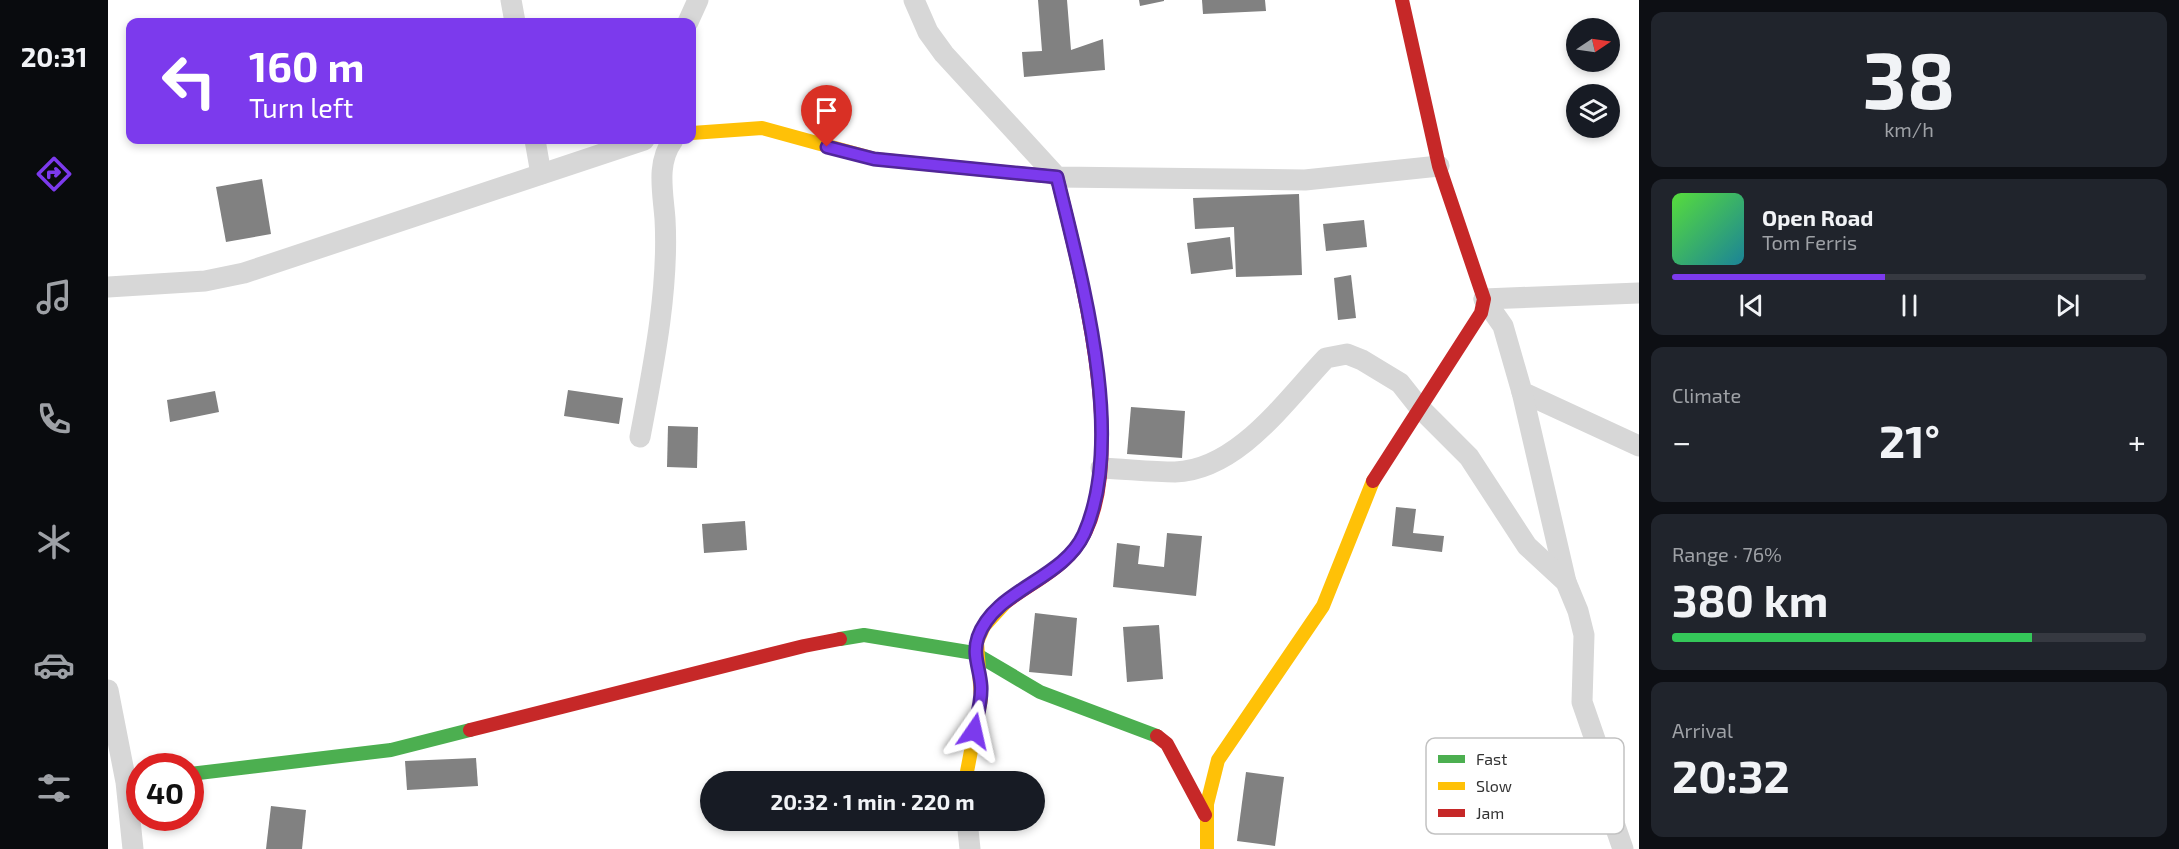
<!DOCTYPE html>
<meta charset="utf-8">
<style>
:root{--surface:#171b24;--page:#20242c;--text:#f1f3f6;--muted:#9ea1a6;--line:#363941;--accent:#7c3aed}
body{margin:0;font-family:"Exo 2",sans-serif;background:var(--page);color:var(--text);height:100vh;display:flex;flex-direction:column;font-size:22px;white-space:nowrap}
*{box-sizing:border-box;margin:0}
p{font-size:20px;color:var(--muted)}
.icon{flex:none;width:33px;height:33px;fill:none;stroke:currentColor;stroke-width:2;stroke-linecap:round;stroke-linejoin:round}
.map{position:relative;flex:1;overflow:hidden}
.sheet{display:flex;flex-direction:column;gap:12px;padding:12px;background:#0d0f14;width:540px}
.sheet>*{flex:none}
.top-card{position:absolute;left:18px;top:18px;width:570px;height:126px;border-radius:12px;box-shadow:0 3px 9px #0003;background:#7c3aed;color:#fff;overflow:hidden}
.needle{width:39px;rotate:77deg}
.buttons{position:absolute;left:1458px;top:18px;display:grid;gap:12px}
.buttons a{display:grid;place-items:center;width:54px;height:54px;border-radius:50%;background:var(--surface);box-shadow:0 3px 9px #0003;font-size:30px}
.speed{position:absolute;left:18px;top:753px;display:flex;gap:12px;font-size:30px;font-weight:700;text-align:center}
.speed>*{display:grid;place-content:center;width:78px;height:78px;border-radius:50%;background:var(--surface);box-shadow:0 3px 9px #0003;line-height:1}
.speed .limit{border:9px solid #d22;background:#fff;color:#111}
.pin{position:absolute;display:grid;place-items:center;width:51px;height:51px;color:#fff;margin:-62px -26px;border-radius:50% 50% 50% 0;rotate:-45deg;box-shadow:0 0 6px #0007}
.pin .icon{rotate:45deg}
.me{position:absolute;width:66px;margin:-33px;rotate:11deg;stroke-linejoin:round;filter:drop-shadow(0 0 4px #0008)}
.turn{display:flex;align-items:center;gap:21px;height:126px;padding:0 24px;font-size:27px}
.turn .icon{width:78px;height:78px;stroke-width:2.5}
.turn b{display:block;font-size:42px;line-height:51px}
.big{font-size:45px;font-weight:700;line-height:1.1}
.sheet .card{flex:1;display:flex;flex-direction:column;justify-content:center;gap:9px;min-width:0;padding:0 21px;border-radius:12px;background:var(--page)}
.sheet .dial{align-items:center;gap:0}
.dial b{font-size:78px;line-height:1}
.song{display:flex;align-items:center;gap:18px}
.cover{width:72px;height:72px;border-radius:9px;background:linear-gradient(135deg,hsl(110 70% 55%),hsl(190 70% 35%))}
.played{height:6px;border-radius:3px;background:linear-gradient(90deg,var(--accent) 45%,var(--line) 45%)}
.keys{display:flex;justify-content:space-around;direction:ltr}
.heat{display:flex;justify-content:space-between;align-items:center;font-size:33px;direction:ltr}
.charge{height:9px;border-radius:4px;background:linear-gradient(90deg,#34c759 76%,var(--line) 0)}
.trip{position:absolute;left:592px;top:771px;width:345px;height:60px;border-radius:30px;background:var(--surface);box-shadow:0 3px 9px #0003;font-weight:700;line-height:60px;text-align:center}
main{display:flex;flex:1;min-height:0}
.tabs{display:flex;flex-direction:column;width:108px;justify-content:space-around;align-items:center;background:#090b0e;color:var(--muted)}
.tabs .icon{width:42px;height:42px}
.tabs .on{color:var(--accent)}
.tabs b{font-size:27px;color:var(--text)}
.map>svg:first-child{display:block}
</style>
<main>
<nav class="tabs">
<b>20:31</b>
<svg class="icon on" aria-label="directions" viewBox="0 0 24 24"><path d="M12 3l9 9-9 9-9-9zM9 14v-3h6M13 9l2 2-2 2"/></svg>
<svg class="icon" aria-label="music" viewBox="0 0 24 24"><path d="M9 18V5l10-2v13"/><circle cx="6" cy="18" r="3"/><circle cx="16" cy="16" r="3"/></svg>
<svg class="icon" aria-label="phone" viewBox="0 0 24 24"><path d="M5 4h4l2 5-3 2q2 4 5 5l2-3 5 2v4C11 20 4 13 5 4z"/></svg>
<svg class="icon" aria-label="climate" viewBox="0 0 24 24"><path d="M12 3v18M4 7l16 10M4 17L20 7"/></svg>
<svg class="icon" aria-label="car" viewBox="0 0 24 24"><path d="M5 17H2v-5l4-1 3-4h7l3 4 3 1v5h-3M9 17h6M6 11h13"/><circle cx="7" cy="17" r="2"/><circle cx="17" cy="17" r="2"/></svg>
<svg class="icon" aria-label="filters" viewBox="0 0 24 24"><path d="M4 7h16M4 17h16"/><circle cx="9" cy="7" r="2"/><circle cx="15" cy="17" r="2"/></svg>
</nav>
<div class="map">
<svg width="1531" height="849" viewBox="0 0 1531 849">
<rect width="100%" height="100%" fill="#fff"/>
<g fill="#818181">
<path d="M930,0H959L963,50L995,39L997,70L916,77L914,52L934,51Z"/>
<path d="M1031,0H1056V1L1032,6Z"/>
<path d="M1094,0H1157L1158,11L1095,14Z"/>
<path d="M154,179L163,234L118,242L108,187Z"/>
<path d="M1191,194L1194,275L1128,277L1126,227L1087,229L1085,198Z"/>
<path d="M1256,220L1259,247L1218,251L1215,224Z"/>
<path d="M1122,237L1125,269L1083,274L1079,243Z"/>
<path d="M1243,275L1248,318L1230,320L1226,278Z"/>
<path d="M460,390L515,398L511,424L456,416Z"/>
<path d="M107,391L111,412L62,422L59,400Z"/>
<path d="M1023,407L1077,411L1074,458L1019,454Z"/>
<path d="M560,426L590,427L589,468L559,467Z"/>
<path d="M1288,507L1308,509L1305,533L1336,536L1334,552L1284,546Z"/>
<path d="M637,521L639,550L596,553L594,524Z"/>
<path d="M1059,533L1094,536L1088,596L1005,587L1009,543L1032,546L1030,564L1056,567Z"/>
<path d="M927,613L969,618L964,676L921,672Z"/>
<path d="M1051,625L1055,679L1019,682L1015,627Z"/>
<path d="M368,758L370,786L299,790L297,761Z"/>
<path d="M1138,772L1176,777L1167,846L1129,841Z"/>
<path d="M163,806L198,810L194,849H158Z"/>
</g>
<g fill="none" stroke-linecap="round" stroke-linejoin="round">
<g stroke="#d7d7d7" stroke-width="21">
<path d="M403,0L407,22"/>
<path d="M806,0L820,32L836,54L949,177L1197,180L1331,166"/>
<path d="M580,22L590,0"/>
<path d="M427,140L433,174"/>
<path d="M0,287L97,281L136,273L536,140"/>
<path d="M1376,299L1395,326L1414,392L1531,446"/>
<path d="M1376,299L1531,293"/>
<path d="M1414,392L1458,582"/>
<path d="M532,437C545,368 561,290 557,219C555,192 548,163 565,140"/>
<path d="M993,468C1018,469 1043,472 1067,472C1130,470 1178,400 1218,358L1239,354L1254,360L1292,383L1311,407L1361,457L1419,546L1458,582L1470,611L1476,635L1474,702L1491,751L1497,797L1515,849"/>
<path d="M0,690L18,782L25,849"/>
<path d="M859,820L862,849"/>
</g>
<g stroke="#4caf50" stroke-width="14">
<path d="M732,639L756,635L866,653L932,692L1049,736"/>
<path d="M82,774L283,750L362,730"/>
</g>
<g stroke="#ffc107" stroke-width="14">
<path d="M584,133L654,128L767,159L907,173"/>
<path d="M857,782L873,699L869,642L876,626L898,602"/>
<path d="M1099,849V804L1110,760L1215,606L1265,481"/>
</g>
<g stroke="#c62828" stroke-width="14">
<path d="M1265,481L1373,313L1376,299L1331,166L1294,0"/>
<path d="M898,602C920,585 948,572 966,550C1028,475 970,264 949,177L907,173"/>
<path d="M362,730L696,646L732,639"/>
<path d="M1049,736L1059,744L1097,815"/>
</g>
</g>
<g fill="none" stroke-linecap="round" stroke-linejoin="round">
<g stroke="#51269a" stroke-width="15">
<path id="route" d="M719,147L766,159L949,177C973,277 1019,437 976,534C955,580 887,589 870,637C864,655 872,669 873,686C874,701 869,717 866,731"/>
</g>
<use href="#route" stroke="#7c3aed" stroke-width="10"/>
</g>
<rect x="1318" y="738" width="198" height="96" rx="9" fill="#fff" stroke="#c2c2c2" stroke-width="1.5"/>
<rect x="1330" y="755" width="27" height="8" fill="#4caf50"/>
<rect x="1330" y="782" width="27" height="8" fill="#ffc107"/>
<rect x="1330" y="809" width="27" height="8" fill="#c62828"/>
<g font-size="16" fill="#333">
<text x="1368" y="765">Fast</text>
<text x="1368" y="792">Slow</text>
<text x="1368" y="819">Jam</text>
</g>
</svg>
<div class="buttons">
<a><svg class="needle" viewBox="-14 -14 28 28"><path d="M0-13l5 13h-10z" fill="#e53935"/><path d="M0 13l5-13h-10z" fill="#9ea1a6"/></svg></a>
<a><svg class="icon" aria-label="layers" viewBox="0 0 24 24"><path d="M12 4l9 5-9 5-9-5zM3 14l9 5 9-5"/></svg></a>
</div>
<div class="speed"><div class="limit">40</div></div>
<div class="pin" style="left:719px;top:147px;background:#d93025"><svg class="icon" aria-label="arrive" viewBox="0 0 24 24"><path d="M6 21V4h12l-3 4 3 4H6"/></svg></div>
<svg class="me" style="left:866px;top:731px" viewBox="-20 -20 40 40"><path d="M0-17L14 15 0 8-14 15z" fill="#7c3aed" stroke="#fff" stroke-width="4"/></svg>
<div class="trip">20:32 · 1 min · 220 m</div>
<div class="top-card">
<div class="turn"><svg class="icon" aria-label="left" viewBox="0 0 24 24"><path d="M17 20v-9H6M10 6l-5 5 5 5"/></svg><div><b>160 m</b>Turn left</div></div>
</div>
</div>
<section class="sheet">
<div class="card dial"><b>38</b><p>km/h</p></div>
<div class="card">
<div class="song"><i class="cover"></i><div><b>Open Road</b><p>Tom Ferris</p></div></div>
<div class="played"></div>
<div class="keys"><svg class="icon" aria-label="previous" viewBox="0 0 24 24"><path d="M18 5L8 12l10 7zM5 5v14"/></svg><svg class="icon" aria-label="pause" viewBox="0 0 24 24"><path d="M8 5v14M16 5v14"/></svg><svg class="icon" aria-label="next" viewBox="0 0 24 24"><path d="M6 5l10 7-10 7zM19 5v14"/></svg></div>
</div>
<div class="card"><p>Climate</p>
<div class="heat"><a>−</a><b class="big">21°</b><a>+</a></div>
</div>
<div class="card"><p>Range · 76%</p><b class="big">380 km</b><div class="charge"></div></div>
<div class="card"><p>Arrival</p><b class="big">20:32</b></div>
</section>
</main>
